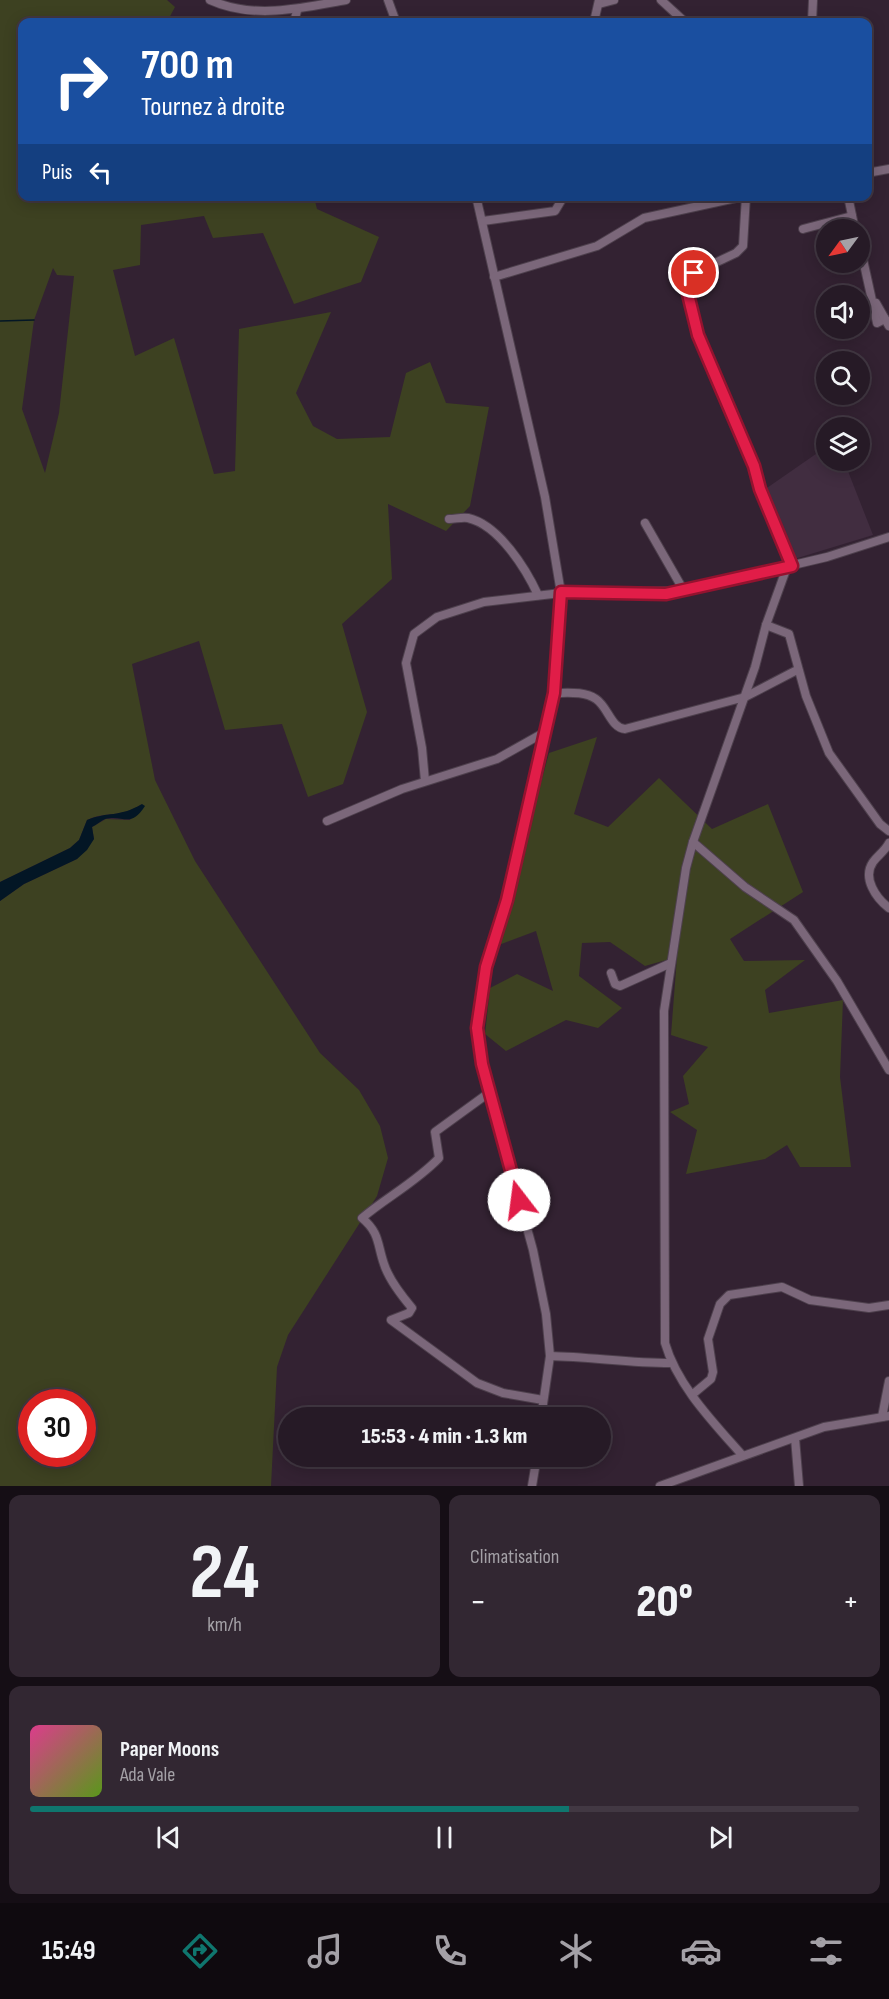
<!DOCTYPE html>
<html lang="fr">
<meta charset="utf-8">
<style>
:root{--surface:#261a26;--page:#322732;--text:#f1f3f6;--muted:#a4a1a7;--line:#423843;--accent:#0f766e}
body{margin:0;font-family:"Sofia Sans Condensed",sans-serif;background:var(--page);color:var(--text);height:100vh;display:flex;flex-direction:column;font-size:22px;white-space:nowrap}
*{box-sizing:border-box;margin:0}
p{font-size:20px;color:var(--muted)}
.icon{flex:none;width:33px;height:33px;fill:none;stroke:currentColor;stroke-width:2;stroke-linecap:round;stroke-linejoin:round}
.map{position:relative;height:1486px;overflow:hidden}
.side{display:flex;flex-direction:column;gap:9px;padding:9px;background:#150e15;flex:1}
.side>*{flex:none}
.top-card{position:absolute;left:18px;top:18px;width:854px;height:183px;border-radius:12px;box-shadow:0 3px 15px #0003,0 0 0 2px var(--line);background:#1a4fa0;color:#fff;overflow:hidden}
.needle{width:39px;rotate:237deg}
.fabs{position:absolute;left:816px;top:219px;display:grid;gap:12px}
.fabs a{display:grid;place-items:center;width:54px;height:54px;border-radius:50%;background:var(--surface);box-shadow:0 3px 15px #0003,0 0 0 2px var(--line);font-size:30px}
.speed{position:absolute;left:18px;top:1389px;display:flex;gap:12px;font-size:30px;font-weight:700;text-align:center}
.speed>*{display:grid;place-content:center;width:78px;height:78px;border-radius:50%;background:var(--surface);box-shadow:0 3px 15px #0003,0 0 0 2px var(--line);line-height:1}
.speed .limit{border:9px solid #d22;background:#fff;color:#111}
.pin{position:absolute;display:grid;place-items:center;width:51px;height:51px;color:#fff;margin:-26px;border:3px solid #fff;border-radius:50%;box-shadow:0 2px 6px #0007}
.me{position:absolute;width:66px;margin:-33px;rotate:345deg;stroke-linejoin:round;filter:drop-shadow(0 0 4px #0008)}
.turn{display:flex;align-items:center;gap:21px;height:126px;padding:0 24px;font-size:27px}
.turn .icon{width:78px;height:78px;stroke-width:2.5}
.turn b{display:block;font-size:42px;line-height:51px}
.then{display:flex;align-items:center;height:57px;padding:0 24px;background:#0003;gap:12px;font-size:22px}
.big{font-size:45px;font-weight:800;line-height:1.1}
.side .tile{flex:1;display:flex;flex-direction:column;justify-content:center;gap:9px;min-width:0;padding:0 21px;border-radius:12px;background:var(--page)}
.side .dial{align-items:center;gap:0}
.dial b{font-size:78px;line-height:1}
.song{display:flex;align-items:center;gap:18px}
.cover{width:72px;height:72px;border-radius:9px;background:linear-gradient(135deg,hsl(330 70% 55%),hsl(90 70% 35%))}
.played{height:6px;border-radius:3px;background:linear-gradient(90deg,var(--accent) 65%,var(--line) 65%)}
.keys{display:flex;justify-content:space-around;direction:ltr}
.heat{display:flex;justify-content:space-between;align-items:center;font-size:33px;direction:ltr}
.side .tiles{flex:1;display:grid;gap:9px;grid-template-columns:1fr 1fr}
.tile:last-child{grid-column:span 2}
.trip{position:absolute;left:278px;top:1407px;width:333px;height:60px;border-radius:30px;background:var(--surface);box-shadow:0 3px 15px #0003,0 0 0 2px var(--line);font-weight:800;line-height:60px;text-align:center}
.dock{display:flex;height:96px;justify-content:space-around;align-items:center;background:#0f0a0f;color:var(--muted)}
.dock .icon{width:42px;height:42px}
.dock .selected{color:var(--accent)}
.dock b{font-size:27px;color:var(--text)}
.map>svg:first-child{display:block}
</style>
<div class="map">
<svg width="889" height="1486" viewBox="0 0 889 1486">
<rect width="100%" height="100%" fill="#332232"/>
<path fill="#412d40" d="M826,447V460L844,461L873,535L791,560L764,490Z"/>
<g fill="#3d4121" fill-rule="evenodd">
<path d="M0,0H167L175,7L167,22H22V196L314,197L317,209L379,237L361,282L294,304L263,233L213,238L204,216L141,225L140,265L113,270L135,356L174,338L214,474L235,471L239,329L331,312L296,393L313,426L337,439L390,437L406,373L430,362L446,403L489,407L470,506L446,531L388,504L392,579L342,624L367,712L343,784L308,797L282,724L225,730L199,641L132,664L155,780L195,861L320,1053L359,1090L380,1126L388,1158L377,1196L288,1335L277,1367L271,1486H0V901L24,884L77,859L94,839L92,827L106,819L130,820L142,804C118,819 109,810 87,820L79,840L70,848L0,882ZM53,268L57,275L74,276L59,413L45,473L22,409L34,320ZM32,1402H82V1454H32Z"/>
<path d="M597,737L574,814L608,827L659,778L712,829L768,804L803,892L730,939L744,961L805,960L765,990L769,1013L843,1000L840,1077L851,1167H800L787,1145L765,1159L686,1174L697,1130L670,1112L689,1104L683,1076L708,1047L671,1035L677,957L645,966L610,942L582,943L579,976L622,1008L598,1028L566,1020L506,1051L485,1034L490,988L517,974L553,991L536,931L496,946L549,753Z"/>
</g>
<path fill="#031625" d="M142,804L145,806C130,829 124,814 105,819C101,821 96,825 92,827L94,839L87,850L77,859L24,884L0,901V882L70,848L79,840L87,820C109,811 118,818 142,804Z"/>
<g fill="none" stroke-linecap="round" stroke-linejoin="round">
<path stroke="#031625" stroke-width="1.5" d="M0,321L34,320"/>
<g stroke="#4e404d" stroke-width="10">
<g id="minor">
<path d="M210,0C254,20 301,8 346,0"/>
<path d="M388,0L396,22"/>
<path d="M661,0L685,22"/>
<path d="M599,4L614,0"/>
<path d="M294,22L297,11"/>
<path d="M594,22L599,0"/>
<path d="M812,22L813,0"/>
<path d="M867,173L889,169"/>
<path d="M476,196L545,497L561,593L554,693L507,900L486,967L477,1028L482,1064L533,1250L546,1314L550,1356L541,1418"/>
<path d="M746,196L743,246L736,253L694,273L687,290L698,335L754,467L760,489L791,566"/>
<path d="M848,196L855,230"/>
<path d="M483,221L555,211L564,196"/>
<path d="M803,229L852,216"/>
<path d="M860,246L877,323L885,319"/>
<path d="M494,277L597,246L644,218L745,196"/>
<path d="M876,303L889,326"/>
<path d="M449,519C455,519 462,517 468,518C499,525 526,569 538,595"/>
<path d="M645,523L684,591"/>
<path d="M766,625L789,634L806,696L829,753L880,824L889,831"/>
<path d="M554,693C568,693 584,691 596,699C608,707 611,728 625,729L745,697L797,670"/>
<path d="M425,781L422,748L406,663L414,634L437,617L484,602L561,593L684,591L827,557L889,537"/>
<path d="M327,821L402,789L497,759L545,732"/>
<path d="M693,842L745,887L794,920L837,981L889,1070"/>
<path d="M889,843C885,851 878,855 873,862C862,878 876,898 889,908"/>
<path d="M611,973L615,984L620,986L671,963"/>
<path d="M490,1092L435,1132L439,1158C416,1182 387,1197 362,1218C380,1233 377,1244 384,1264C389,1280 401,1295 412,1308L409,1313L391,1320L477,1383L503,1393L543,1400"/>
<path d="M550,1356C591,1357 630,1363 670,1363"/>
<path d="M693,1394L711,1379L713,1372L708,1339L720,1304L729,1295L782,1287L810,1300L869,1308L889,1305"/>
<path d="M882,1417L889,1381"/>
<path d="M795,1438L799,1486"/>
<path d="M742,1455C713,1422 677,1385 665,1343L664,1011L686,868L693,842L755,667L766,625L787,567"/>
<path d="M532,1486L537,1456"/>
<path d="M660,1486L824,1427L889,1416"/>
</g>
</g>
<use href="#minor" stroke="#7b677a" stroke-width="8"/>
</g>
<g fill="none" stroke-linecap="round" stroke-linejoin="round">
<g stroke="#92132f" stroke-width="15">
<path id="route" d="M519,1200L482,1064L477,1028L486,967L507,900L554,693L561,592L666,594L792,566L760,489L754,466L698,335L687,290L694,273"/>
</g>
<use href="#route" stroke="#e11d48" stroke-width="10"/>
</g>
</svg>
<div class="fabs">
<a><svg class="needle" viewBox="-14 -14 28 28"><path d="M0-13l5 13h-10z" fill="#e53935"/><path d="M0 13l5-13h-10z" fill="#a4a1a7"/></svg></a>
<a><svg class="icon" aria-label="sound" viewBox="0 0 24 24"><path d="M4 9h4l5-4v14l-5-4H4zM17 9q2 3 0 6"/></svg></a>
<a><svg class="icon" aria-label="search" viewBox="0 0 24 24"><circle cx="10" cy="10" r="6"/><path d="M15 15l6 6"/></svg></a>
<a><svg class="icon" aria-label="layers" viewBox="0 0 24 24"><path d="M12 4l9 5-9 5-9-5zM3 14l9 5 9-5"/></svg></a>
</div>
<div class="speed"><div class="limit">30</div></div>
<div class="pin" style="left:694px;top:273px;background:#d93025"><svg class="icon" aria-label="arrive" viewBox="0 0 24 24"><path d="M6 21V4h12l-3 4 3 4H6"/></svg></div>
<svg class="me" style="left:519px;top:1200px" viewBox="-20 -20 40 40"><circle r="19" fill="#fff"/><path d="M0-13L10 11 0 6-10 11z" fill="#e11d48"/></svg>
<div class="trip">15:53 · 4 min · 1.3 km</div>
<div class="top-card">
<div class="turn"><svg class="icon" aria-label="right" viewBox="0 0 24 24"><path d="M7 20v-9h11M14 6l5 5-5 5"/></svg><div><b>700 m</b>Tournez à droite</div></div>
<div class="then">Puis<svg class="icon" aria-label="left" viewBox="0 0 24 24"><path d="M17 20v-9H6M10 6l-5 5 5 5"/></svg></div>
</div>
</div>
<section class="side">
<div class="tiles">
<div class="tile dial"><b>24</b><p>km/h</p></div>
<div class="tile"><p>Climatisation</p>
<div class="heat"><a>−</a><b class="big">20°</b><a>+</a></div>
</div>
<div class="tile">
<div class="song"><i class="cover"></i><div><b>Paper Moons</b><p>Ada Vale</p></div></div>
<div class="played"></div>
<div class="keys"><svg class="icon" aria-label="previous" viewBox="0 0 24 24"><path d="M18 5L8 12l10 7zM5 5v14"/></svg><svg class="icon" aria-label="pause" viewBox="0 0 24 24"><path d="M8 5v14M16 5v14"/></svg><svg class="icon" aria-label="next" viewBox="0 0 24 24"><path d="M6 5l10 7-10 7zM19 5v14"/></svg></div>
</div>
</div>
</section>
<nav class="dock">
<b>15:49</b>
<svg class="icon selected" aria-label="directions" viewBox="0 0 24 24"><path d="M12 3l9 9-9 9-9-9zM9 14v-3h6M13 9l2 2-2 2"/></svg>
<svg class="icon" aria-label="music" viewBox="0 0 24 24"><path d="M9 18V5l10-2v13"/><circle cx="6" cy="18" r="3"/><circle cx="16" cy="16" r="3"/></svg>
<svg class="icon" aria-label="phone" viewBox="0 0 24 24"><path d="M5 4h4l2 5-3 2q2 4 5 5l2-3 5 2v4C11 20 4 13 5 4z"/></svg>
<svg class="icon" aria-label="climate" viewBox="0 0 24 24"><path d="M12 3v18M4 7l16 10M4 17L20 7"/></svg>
<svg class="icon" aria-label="car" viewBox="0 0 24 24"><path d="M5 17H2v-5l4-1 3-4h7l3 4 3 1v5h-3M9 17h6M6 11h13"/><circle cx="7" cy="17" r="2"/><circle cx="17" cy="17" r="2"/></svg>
<svg class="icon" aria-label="filters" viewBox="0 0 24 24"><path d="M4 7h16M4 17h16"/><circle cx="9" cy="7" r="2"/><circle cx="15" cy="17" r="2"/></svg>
</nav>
